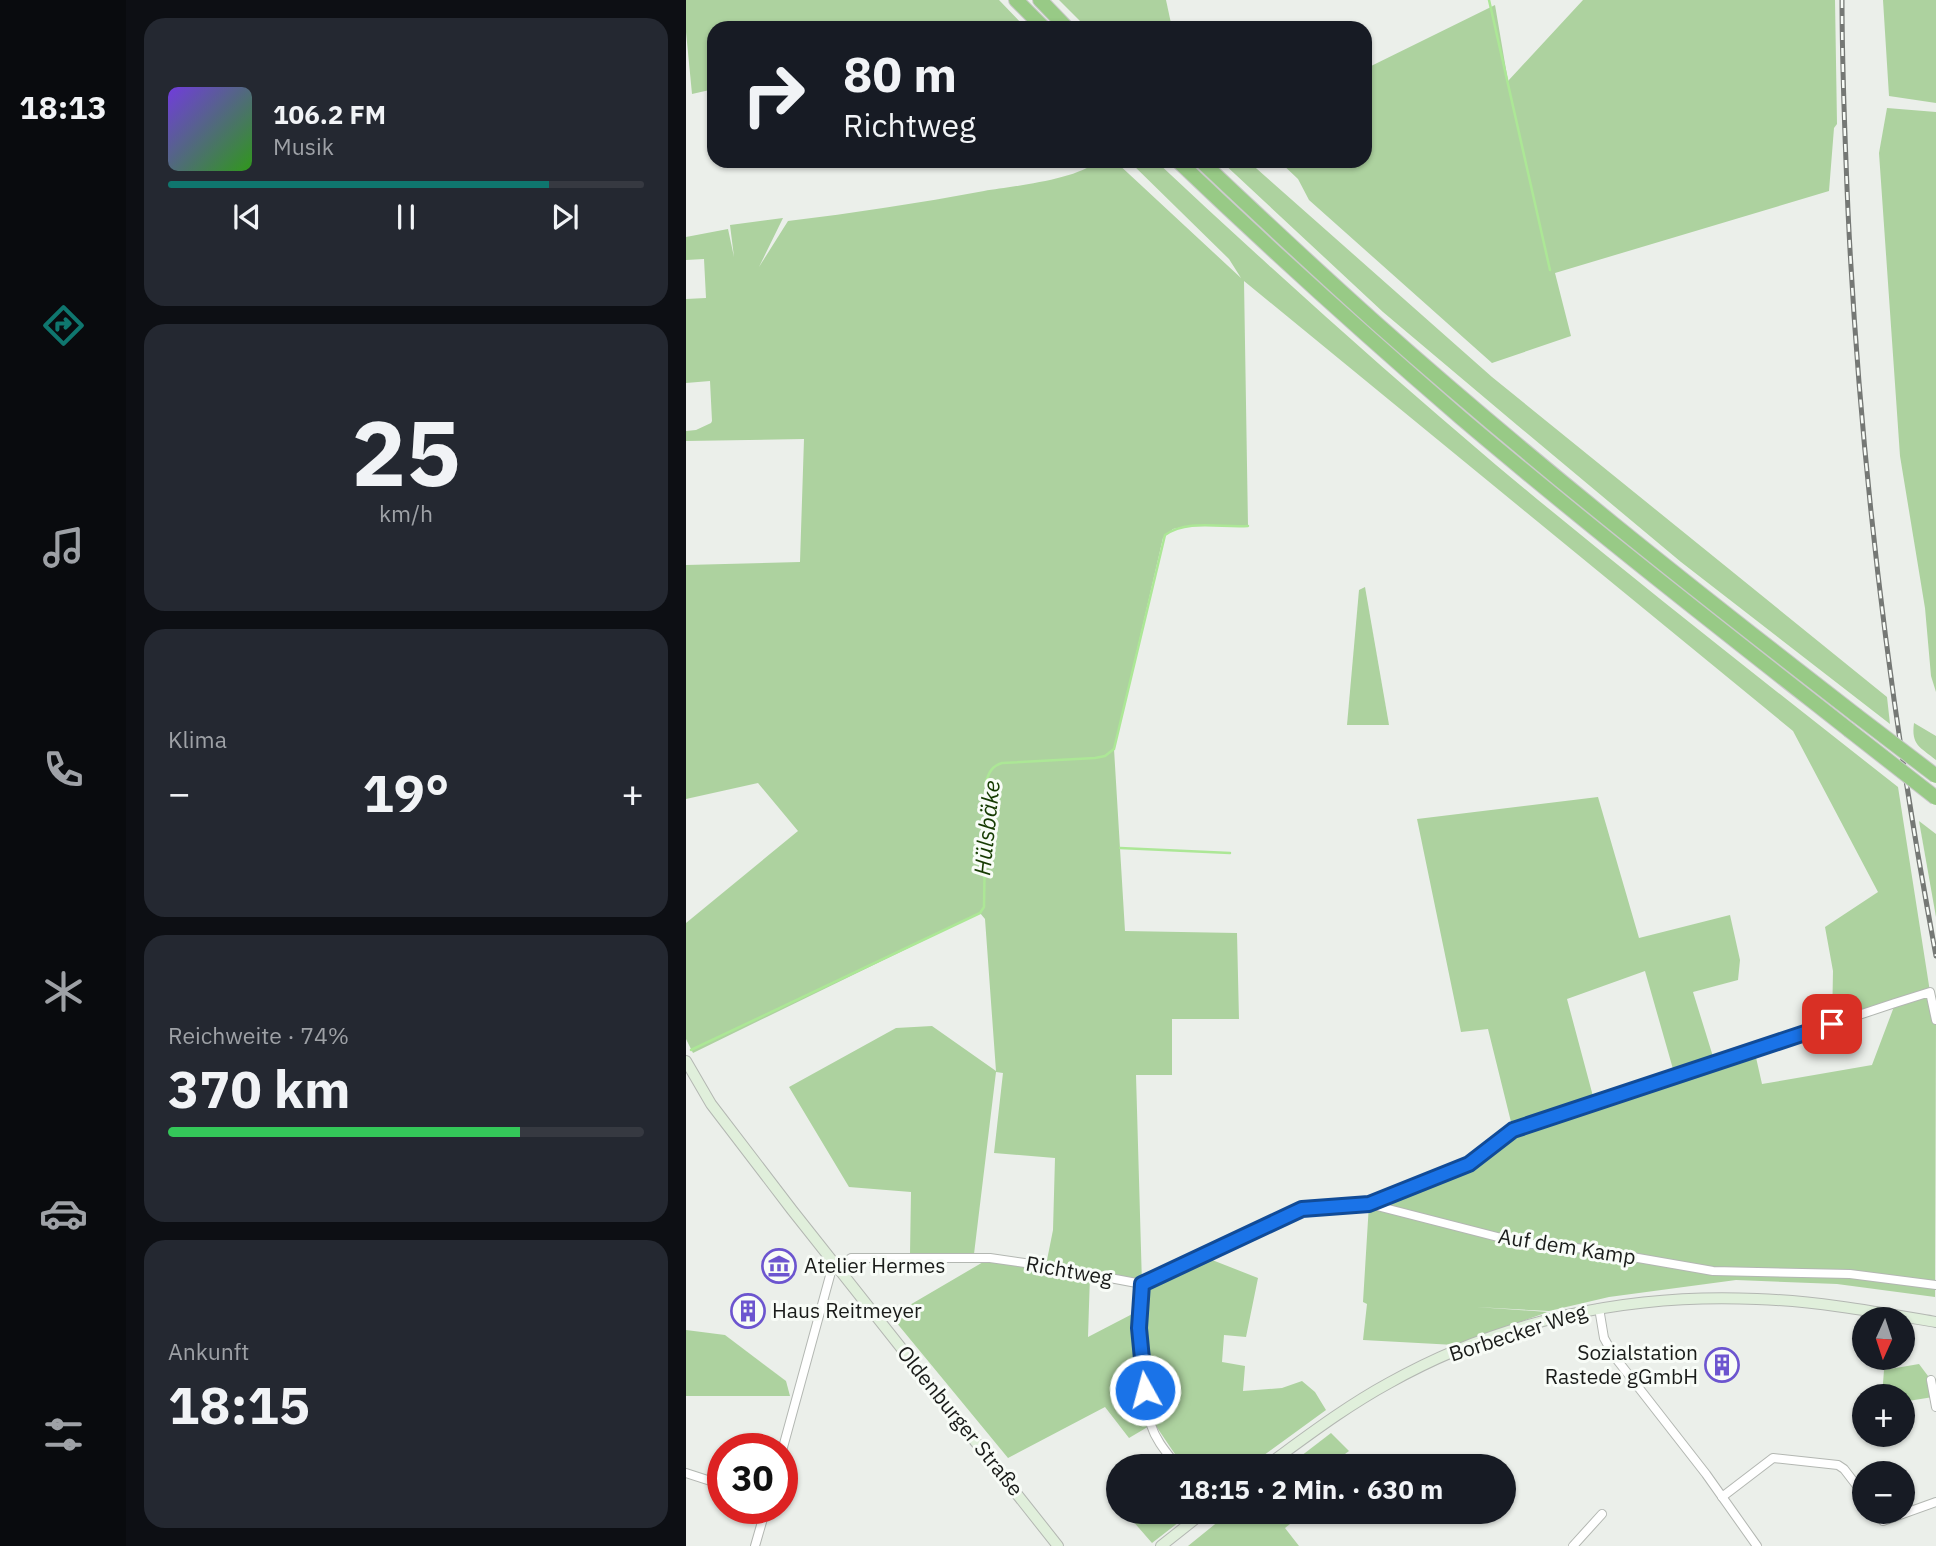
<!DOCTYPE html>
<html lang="de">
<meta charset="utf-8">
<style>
:root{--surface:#171b24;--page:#242831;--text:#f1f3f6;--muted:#9ea1a6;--line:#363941;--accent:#0f766e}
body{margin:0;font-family:"IBM Plex Sans",sans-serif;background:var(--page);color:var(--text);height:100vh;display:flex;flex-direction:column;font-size:26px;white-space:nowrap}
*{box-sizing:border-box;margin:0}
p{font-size:23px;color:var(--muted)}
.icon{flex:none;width:38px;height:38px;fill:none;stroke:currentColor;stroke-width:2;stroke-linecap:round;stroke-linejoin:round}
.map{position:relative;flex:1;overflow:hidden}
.details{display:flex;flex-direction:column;gap:18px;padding:18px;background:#0d0f14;width:560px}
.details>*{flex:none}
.top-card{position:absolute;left:21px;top:21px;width:665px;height:147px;border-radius:21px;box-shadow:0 2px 5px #0004;background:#171b24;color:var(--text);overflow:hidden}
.needle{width:46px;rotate:183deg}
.buttons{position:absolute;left:1166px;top:1307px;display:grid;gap:14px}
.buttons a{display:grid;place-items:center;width:63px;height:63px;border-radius:50%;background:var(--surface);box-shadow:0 2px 5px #0004;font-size:35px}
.speed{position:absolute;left:21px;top:1433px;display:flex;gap:14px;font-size:35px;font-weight:700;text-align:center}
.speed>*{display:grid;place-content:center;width:91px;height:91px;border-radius:50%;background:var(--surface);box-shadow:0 2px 5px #0004;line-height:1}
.speed .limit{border:10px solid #d22;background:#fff;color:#111}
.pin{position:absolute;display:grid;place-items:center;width:60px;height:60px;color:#fff;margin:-30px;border-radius:14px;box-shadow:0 4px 10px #0006}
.me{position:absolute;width:77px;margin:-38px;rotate:353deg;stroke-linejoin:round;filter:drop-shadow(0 0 5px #0008)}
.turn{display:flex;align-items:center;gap:24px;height:147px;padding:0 21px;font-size:32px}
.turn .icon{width:91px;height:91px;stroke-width:2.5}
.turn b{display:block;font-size:49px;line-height:60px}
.big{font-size:52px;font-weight:700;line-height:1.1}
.details .widget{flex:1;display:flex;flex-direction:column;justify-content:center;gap:10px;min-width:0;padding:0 24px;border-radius:21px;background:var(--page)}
.details .dial{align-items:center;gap:0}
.dial b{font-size:91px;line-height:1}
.song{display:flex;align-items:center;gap:21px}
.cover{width:84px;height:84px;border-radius:10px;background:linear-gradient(135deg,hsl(260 70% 55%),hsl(110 70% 35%))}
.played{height:7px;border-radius:4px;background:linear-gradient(90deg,var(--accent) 80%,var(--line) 80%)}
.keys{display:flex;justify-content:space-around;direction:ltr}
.heat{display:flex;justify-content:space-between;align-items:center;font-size:38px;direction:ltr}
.charge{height:10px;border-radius:5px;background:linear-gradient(90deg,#34c759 74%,var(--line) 0)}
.trip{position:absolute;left:420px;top:1454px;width:410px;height:70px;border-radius:35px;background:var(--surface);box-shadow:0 2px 5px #0004;font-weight:700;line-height:70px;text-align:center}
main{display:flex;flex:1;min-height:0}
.tab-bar{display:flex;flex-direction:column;width:126px;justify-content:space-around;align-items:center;background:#090b0e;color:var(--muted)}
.tab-bar .icon{width:49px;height:49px}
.tab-bar .on{color:var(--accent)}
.tab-bar b{font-size:32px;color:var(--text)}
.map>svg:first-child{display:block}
</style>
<main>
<nav class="tab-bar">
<b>18:13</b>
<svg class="icon on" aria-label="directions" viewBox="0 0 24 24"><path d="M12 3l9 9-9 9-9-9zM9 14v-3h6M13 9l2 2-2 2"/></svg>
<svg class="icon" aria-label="music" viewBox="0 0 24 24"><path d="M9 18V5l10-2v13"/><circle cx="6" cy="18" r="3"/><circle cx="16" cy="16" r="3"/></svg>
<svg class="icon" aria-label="phone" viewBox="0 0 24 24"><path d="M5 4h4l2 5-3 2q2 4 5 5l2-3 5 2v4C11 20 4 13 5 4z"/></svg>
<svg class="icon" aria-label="climate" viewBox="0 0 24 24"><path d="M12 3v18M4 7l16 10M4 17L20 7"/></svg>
<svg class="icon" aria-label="car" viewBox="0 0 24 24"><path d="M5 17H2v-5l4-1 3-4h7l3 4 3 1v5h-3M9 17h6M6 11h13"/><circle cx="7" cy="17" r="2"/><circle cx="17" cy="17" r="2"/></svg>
<svg class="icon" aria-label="filters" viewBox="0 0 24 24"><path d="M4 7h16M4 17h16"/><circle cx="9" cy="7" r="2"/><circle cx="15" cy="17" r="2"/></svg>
</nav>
<section class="details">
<div class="widget">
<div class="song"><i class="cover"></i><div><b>106.2 FM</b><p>Musik</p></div></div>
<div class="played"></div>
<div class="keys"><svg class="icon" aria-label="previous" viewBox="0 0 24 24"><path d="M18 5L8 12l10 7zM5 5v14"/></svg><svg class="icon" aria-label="pause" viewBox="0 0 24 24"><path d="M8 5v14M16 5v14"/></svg><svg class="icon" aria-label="next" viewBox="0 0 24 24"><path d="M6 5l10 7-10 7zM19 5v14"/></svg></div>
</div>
<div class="widget dial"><b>25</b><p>km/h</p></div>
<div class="widget"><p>Klima</p>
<div class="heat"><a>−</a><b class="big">19°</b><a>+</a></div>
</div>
<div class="widget"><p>Reichweite · 74%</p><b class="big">370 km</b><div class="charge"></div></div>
<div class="widget"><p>Ankunft</p><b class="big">18:15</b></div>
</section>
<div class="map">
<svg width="1250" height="1546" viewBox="0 0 1250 1546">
<rect width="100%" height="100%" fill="#ebefea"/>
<g fill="#add29f" fill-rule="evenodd">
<path d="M0,0H313L340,28H28V89L6,94L0,32Z"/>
<path d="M373,0H480L486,28H401Z"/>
<path d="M897,0H1149L1151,124L1148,128L1143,191L869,273L885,336L806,363L623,200L612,179L593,161H679V69L809,5L822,81Z"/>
<path d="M1197,0H1250V103L1203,96Z"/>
<path d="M1201,108L1250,112V692L1245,676L1239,608L1214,456L1193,153Z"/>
<path d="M411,161H429L555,278L543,259L443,161H470C581,265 694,367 810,465C942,575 1077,681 1212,787L1244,992L1250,1018L1249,1297L1151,1284L1050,1280L923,1297L863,1311L790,1307L862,1312L769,1345L677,1340L681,1304L677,1302L683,1204L783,1164L827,1130L802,1029L775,1032L731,819L912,797L953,938L1044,915L1054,960L1052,980L1007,992L1029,1063L989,1076L959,971L881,999L908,1100L840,1126L910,1106L1069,1053L1076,1084L1186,1065L1209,1004L1146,1023L1147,971L1139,927L1192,892L1107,731L558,281L562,526H501L487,529L477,538L428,749L439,931L551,933L553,1019H486V1075H450L456,1284L516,1256L572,1278L560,1337L538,1335L536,1362L559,1366L557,1391L596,1388L616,1381L629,1392L640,1410L563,1466H497L470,1426L459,1329L453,1328L456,1371L465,1425L443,1438L419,1407L322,1458L205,1316L304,1258L360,1265L367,1230L369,1158L308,1153L317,1073L310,1072L288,1254H224L225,1192L163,1187L103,1087L210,1028L246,1026L310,1071L299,919L294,913L7,1053L0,1039V923L112,831L72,783L0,799V565L114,562L118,439L0,441V431L10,430L25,423L26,421L24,381L0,383V299L20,298L18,259L0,260V237L42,229L48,257L44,225L97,218L73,267L102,221C168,213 233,203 298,191C327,186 391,180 411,161ZM404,1275L456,1285L454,1310L402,1337Z"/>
<path d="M535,161H562L806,377L1201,697L1204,724L995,562L831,425L697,312Z"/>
<path d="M679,587L703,725H661L673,590Z"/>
<path d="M1228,723L1250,736V760C1234,747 1225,745 1228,723Z"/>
<path d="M1233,821L1250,834V917Z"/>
<path d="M0,1330L39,1335L100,1381L104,1396H0Z"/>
<path d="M1233,1364L1245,1380L1247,1397L1216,1402V1396H1196L1198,1370Z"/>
<path d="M645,1433L663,1451L643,1466H602Z"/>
<path d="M439,1512H506L466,1543Z"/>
<path d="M544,1512H619L599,1528L613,1546H502Z"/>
</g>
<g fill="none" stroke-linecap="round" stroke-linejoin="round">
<g stroke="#ace796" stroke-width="2.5">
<path d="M803,0L864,270"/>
<path d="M434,848L544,853"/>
<path d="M5,1050L294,913L298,907L300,782C303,772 306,766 316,763L409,758L419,756L428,749L479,535C502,519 535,528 562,526"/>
</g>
<g stroke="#b3b7b2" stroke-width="10">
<g id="street">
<path d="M683,1204L835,1243L900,1249L1027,1271L1164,1274L1250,1285"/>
<path d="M456,1284C453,1330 451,1380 465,1425C470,1441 481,1453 491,1466"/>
<path d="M913,1308L918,1338L928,1356L1020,1474L1071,1546"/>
<path d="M1245,1380L1250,1407"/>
<path d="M96,1451L145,1272L165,1258H304L360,1266L456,1284L616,1209L683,1204L783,1164L827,1130L1209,1003L1244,992L1250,1020"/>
<path d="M0,1473L37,1485"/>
<path d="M1036,1497L1087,1458L1152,1465L1158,1469L1178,1495"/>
<path d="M1191,1512L1197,1521L1250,1502"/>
<path d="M69,1546L80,1508"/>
<path d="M887,1546L916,1514"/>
</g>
</g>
<g stroke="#b3b7b2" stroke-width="12">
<g id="secondary">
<path d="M0,1061L25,1104L106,1210L372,1546"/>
<path d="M580,1466C620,1437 659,1407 703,1383C815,1320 943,1293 1071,1299C1131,1301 1191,1312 1250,1322"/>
<path d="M475,1546L518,1512"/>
</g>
</g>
<g stroke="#c8c9c8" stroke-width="16">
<g id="highway">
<path d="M330,0L358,28"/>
<path d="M354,0L381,28"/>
<path d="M492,161C584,249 678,334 774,417C901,525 1032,627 1163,730"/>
<path d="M515,161C573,216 631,270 690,323C844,460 1007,589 1170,715"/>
</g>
</g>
<use href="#street" stroke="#fff" stroke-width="8"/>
<use href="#secondary" stroke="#e0efdb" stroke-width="10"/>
<use href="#highway" stroke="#98ca86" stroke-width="14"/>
<g stroke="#757875" stroke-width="5">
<path id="rail" d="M1156,0C1156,70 1159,141 1162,211C1174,462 1204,710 1250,956"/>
</g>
<use href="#rail" stroke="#f8fcf7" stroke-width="2.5" stroke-dasharray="8" stroke-linecap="butt"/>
<g stroke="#c8c9c8" stroke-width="16" stroke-linecap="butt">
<g id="highway-bridge">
<path d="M1170,715L1250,776"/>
<path d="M1163,730L1250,798"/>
</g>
</g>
<use href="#highway-bridge" stroke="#98ca86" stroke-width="14"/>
</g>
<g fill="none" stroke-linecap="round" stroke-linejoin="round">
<g stroke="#114b97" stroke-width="18">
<path id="route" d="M459,1390L453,1328L456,1284L616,1209L683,1204L783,1164L827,1130L1146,1024"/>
</g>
<use href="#route" stroke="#1a73e8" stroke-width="12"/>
</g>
<defs>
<g id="museum-ring" transform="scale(1.75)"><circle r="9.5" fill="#f8fcf7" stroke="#6c55cf" stroke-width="1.5"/><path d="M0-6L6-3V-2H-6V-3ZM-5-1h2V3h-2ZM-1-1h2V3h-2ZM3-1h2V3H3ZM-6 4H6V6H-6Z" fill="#6c55cf"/></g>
<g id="building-ring" transform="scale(1.75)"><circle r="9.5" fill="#f8fcf7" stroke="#6c55cf" stroke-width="1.5"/><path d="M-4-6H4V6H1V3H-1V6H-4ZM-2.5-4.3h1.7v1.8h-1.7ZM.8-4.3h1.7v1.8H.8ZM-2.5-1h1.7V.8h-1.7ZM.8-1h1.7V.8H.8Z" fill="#6c55cf"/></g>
</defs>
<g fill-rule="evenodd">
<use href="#museum-ring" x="93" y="1266"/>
<use href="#building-ring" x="62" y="1311"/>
<use href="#building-ring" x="1036" y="1365"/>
</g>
<g text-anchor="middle" stroke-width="6" stroke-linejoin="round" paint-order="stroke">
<g font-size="21" fill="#1a1c1a" stroke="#f8fcf7">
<text transform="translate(881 1247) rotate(9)" y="7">Auf dem Kamp</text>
<text transform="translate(383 1271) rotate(10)" y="7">Richtweg</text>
<text transform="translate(832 1333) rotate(-18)" y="7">Borbecker Weg</text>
<text transform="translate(274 1421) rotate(51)" y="7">Oldenburger Straße</text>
</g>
<g font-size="21" fill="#1a1c1a" stroke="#f8fcf7" text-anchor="start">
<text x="118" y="1273">Atelier Hermes</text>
<text x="86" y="1318">Haus Reitmeyer</text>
<text x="1012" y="1360" text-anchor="end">Sozialstation<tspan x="1012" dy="24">Rastede gGmbH</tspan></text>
</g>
<g font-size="23" font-style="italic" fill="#153a01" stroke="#f8fcf7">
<text transform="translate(301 828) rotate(-84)" y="8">Hülsbäke</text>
</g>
</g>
</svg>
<div class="buttons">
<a><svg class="needle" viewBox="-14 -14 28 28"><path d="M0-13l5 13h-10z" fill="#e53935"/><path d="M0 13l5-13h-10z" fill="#9ea1a6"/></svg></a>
<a>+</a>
<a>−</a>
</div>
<div class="speed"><div class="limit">30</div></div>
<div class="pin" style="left:1146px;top:1024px;background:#d93025"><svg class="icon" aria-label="arrive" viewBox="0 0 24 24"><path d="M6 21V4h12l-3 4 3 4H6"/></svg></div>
<svg class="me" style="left:459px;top:1390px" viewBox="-20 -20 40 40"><circle r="17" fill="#1a73e8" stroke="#fff" stroke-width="3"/><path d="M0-11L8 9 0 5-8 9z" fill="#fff"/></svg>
<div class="trip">18:15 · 2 Min. · 630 m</div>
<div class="top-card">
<div class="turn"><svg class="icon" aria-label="right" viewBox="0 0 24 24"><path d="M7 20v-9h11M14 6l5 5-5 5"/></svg><div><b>80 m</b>Richtweg</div></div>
</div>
</div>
</main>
